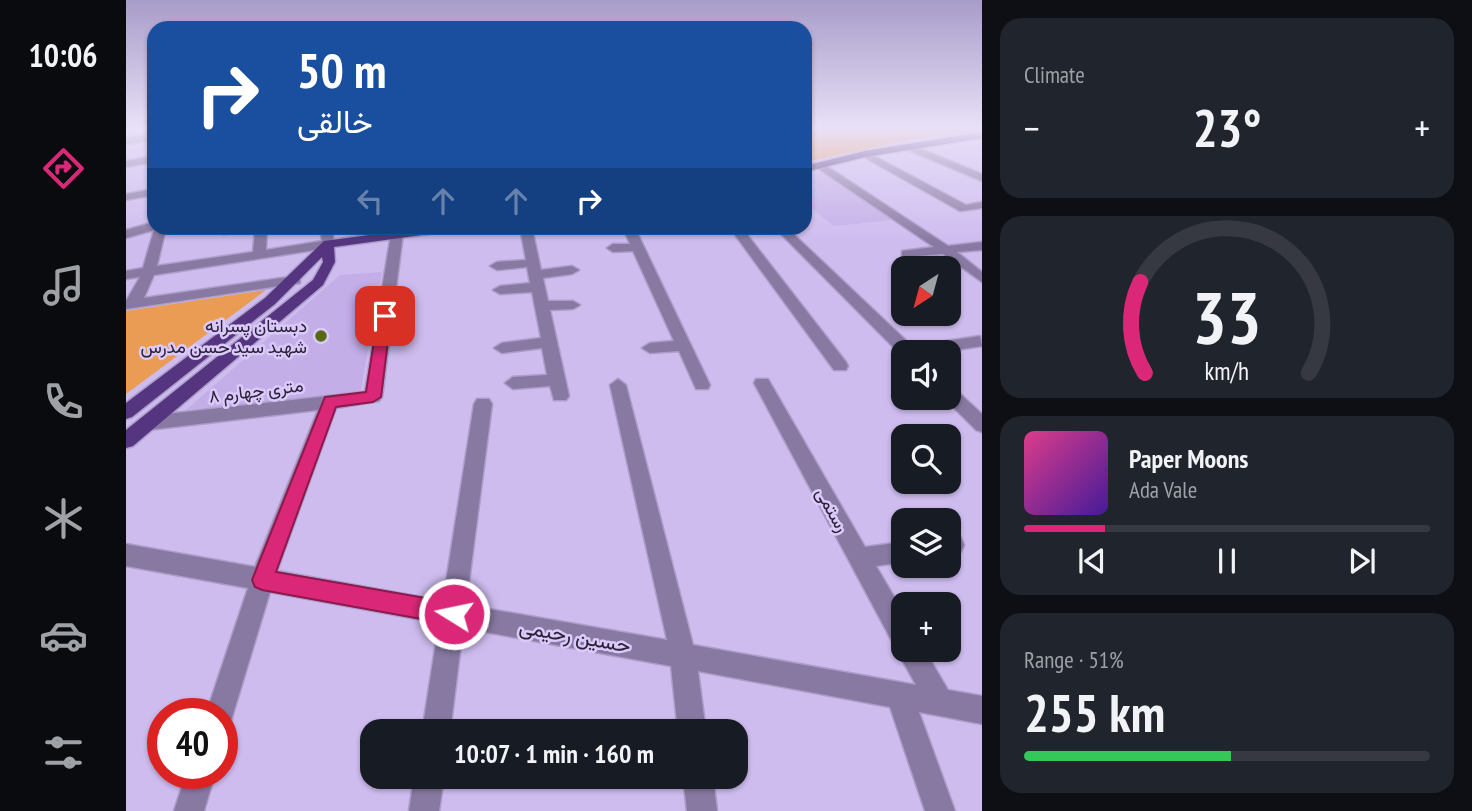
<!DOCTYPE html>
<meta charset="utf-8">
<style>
:root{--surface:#171b24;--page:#20242c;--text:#f1f3f6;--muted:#9ea1a6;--line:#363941;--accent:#db2777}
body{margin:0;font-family:"PT Sans Narrow",Vazirmatn,sans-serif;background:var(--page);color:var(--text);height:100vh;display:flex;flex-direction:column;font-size:26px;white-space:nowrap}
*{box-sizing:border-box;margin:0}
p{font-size:23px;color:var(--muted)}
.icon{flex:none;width:38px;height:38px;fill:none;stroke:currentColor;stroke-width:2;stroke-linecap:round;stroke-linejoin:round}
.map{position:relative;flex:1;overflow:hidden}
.drawer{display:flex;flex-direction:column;gap:18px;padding:18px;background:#0d0f14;width:490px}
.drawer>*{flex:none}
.top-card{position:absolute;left:21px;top:21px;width:665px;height:214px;border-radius:21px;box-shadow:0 2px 5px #0004;background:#1a4fa0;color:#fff;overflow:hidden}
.needle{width:46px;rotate:216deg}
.controls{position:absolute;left:765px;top:256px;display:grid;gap:14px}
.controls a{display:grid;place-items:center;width:70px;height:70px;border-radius:14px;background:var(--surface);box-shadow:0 2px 5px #0004;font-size:35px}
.speed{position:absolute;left:21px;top:698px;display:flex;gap:14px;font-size:35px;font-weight:700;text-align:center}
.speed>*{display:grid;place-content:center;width:91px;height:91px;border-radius:50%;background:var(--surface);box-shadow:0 2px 5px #0004;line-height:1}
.speed .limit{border:10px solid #d22;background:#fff;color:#111}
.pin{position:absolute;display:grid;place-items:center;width:60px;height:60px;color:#fff;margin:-30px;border-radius:14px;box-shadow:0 4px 10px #0006}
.me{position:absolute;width:77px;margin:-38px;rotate:280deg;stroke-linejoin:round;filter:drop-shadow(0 0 5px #0008)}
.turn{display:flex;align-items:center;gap:24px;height:147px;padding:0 35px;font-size:32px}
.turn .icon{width:91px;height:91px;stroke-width:2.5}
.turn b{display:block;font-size:49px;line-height:60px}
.lanes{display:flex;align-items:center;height:66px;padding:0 35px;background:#0003;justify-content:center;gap:35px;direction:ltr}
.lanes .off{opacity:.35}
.big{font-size:52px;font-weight:600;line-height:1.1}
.drawer .card{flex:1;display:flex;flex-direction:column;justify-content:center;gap:10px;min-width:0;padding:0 24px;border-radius:21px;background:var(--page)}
.drawer .dial{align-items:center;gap:0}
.dial svg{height:182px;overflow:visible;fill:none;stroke:var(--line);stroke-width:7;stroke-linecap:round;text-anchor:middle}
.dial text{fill:var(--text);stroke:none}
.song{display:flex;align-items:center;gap:21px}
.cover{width:84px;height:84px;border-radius:10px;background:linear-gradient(135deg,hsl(330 70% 55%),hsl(260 70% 35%))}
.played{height:7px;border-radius:4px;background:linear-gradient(90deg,var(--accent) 20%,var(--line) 20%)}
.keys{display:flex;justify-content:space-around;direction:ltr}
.heat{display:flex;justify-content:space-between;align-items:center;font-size:38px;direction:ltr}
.charge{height:10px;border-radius:5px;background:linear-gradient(90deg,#34c759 51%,var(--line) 0)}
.trip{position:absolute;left:234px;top:719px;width:388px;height:70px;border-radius:21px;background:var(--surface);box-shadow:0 2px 5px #0004;font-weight:600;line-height:70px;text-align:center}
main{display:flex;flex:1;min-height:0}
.menu{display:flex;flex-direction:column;width:126px;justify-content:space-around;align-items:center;background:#090b0e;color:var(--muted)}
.menu .icon{width:49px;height:49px}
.menu .active{color:var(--accent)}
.menu b{font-size:32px;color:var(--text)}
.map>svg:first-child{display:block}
</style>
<main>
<nav class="menu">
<b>10:06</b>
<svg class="icon active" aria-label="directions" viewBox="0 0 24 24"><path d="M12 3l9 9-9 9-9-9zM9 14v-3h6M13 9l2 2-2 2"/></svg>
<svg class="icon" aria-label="music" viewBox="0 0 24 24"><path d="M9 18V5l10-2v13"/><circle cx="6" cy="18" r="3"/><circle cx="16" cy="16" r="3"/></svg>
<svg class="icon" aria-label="phone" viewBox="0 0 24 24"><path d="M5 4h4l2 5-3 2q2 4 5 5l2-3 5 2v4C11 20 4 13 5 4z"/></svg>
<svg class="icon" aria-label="climate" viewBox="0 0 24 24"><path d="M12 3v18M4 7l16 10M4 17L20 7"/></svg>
<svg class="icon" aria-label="car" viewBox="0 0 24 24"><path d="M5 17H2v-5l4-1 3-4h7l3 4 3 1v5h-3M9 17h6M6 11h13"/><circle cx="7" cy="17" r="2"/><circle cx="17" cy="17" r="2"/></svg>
<svg class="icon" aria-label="filters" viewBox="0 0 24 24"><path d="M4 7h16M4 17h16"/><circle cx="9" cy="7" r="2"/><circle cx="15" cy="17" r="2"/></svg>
</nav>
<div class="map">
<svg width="856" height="811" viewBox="0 0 856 811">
<rect width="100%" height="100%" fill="#cebcef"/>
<g fill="#c3aee8">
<path d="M696,172L768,220L708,226L684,207H679V176Z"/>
<path d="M256,272L234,394L60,410L214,275Z"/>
</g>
<g fill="#ea9b54">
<path d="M679,128H856V130L782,140L679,162Z"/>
<path d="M140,290L0,394V311Z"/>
</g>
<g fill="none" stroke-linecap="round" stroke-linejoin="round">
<g stroke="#ad9dca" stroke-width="3">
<g id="minor">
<path d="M28,134V140L0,144V138Z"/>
<path d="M777,144H783L856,174V181L777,148Z"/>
<path d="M739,151L840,205L856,202V208L834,211L736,156L734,154Z"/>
<path d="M28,156V162L0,167V161Z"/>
<path d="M690,163H696L822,246L856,242V250L831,252L856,272V282L817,254L776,257V251L808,247L690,167Z"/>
<path d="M28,189V195L0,200V194Z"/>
<path d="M28,222V228H40L31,266L127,252L129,231L97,234L95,231L101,228H141L140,250L196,241L194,228H206L208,244L202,248L28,275L18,298L169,276L174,277V283L0,309V301L14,277L0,279V271L17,268L28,230L0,238V230Z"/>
<path d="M394,228H406L415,270L446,266L453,270L446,274L417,278L422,301H447L454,305L447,309L424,310L443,396L440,400H428L424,386L387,389L379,383L387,377L421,375L416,348L376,353L368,348L376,343L415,338L406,292L374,294L367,290L374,286L404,283L401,267L371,270L364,266L371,262L400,260Z"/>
<path d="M497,228H509L584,385L582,389H570L553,351L524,353L516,348L524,343L548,341L507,251L487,252L481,248L487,244H504Z"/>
<path d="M604,228H616L720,362L722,366L720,370H708Z"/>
<path d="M649,228H661L786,346L854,336L856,346L818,352H777L776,356Z"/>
<path d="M271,230L277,234L256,397L253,401L210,408L151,571L317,601L348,404L351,399H363L366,404L340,605L541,640L484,385L492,379L500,385L567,645L790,685L775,658L772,647L768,645L628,383L630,379H642L739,547L777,542V562L750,566L777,612V649H798L822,690L856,696V724L793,712L829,811H799L764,707L572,671L580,732H552L545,666L337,628L324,732H296L313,623L144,592L104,724L96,727V714H80L122,588L0,566V544L129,567L192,410L22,430L16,428L13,423L16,418L22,416L239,392L265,234Z"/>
<path d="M822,386L828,388L856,414V432L850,430L817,397H822Z"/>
<path d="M827,535L835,538L838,545L835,552L822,556V536Z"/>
<path d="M60,774H89L78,811H48Z"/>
<path d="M288,777H318L313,811H283Z"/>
<path d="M557,777H587L591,811H561Z"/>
</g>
</g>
<g stroke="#ad9dca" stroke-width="3">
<g id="major">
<path d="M856,132V138L739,157L679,172V166L739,151Z"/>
<path d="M296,228H324L318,232L208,247L209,262L197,285L7,446L0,448V430L187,280L197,262L196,257L149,304L6,417L0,419V403L139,298L198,241Z"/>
</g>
</g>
<use href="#minor" fill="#8879a2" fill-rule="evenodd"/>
<use href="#major" fill="#55357f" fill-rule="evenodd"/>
</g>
<linearGradient id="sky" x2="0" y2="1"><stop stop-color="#a89cc9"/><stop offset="0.53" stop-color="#e9e1f8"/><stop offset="1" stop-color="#e9e1f8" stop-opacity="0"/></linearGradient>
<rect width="856" height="242" fill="url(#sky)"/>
<path fill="#db2777" stroke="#8e194d" stroke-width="2" d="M259,311L265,316L255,397L247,402L210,407L150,572L328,603L336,606L339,614L336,622L328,625L136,590L129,587L126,580L199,397L240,392L252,316Z"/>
<circle fill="#576914" stroke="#dbc9fc" stroke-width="2.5" cx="195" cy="336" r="7"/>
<g text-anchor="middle" stroke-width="5" stroke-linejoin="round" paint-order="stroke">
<g font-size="18" fill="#292235" stroke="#dbc9fc" text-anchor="end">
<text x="181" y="332">دبستان پسرانه<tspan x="181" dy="21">شهید سید حسن مدرس</tspan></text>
</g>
<g font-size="18" fill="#292235" stroke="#dbc9fc">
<text transform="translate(130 391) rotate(-7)" y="6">۸ متری چهارم</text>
<text transform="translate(706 510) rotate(61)" y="6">رستمی</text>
</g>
<g font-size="21" fill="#292235" stroke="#dbc9fc">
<text transform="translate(449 636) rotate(10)" y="7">حسین رحیمی</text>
</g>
</g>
</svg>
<div class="controls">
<a><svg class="needle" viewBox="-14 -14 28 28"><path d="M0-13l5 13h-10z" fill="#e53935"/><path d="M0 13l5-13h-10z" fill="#9ea1a6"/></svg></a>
<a><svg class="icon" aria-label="sound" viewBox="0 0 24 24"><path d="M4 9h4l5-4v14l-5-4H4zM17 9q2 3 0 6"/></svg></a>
<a><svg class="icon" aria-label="search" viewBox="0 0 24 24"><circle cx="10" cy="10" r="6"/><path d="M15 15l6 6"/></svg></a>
<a><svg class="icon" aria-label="layers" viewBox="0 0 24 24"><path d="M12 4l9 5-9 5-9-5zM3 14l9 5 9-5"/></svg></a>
<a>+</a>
</div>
<div class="speed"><div class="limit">40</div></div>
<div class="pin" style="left:259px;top:316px;background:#d93025"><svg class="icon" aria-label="arrive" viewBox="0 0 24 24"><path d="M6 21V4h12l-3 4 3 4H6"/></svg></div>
<svg class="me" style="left:328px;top:614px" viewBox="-20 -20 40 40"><circle r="17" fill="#db2777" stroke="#fff" stroke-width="3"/><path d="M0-11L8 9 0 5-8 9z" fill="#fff"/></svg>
<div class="trip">10:07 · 1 min · 160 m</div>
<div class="top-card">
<div class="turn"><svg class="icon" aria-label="right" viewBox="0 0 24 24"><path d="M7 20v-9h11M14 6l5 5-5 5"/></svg><div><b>50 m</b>خالقی</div></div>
<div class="lanes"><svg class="icon off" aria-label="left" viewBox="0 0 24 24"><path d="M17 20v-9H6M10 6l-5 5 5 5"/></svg><svg class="icon off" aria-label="ahead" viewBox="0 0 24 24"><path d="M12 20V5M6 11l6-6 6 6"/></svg><svg class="icon off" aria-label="ahead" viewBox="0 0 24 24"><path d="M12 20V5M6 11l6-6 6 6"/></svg><svg class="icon" aria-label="right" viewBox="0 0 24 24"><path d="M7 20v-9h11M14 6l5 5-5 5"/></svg></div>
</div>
</div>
<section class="drawer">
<div class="card"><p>Climate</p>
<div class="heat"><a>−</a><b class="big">23°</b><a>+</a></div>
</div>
<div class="card dial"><svg viewBox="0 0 100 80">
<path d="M14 69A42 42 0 1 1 86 69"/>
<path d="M14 69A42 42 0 0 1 12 29" stroke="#db2777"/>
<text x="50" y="56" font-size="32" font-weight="700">33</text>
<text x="50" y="72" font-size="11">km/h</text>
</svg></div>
<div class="card">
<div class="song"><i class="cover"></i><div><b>Paper Moons</b><p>Ada Vale</p></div></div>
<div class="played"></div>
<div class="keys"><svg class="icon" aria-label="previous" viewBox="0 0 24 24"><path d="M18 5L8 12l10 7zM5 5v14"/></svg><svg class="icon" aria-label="pause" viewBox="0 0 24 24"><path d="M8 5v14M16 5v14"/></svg><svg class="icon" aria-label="next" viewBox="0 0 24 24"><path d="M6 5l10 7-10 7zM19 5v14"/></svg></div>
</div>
<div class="card"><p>Range · 51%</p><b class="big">255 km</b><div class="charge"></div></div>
</section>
</main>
